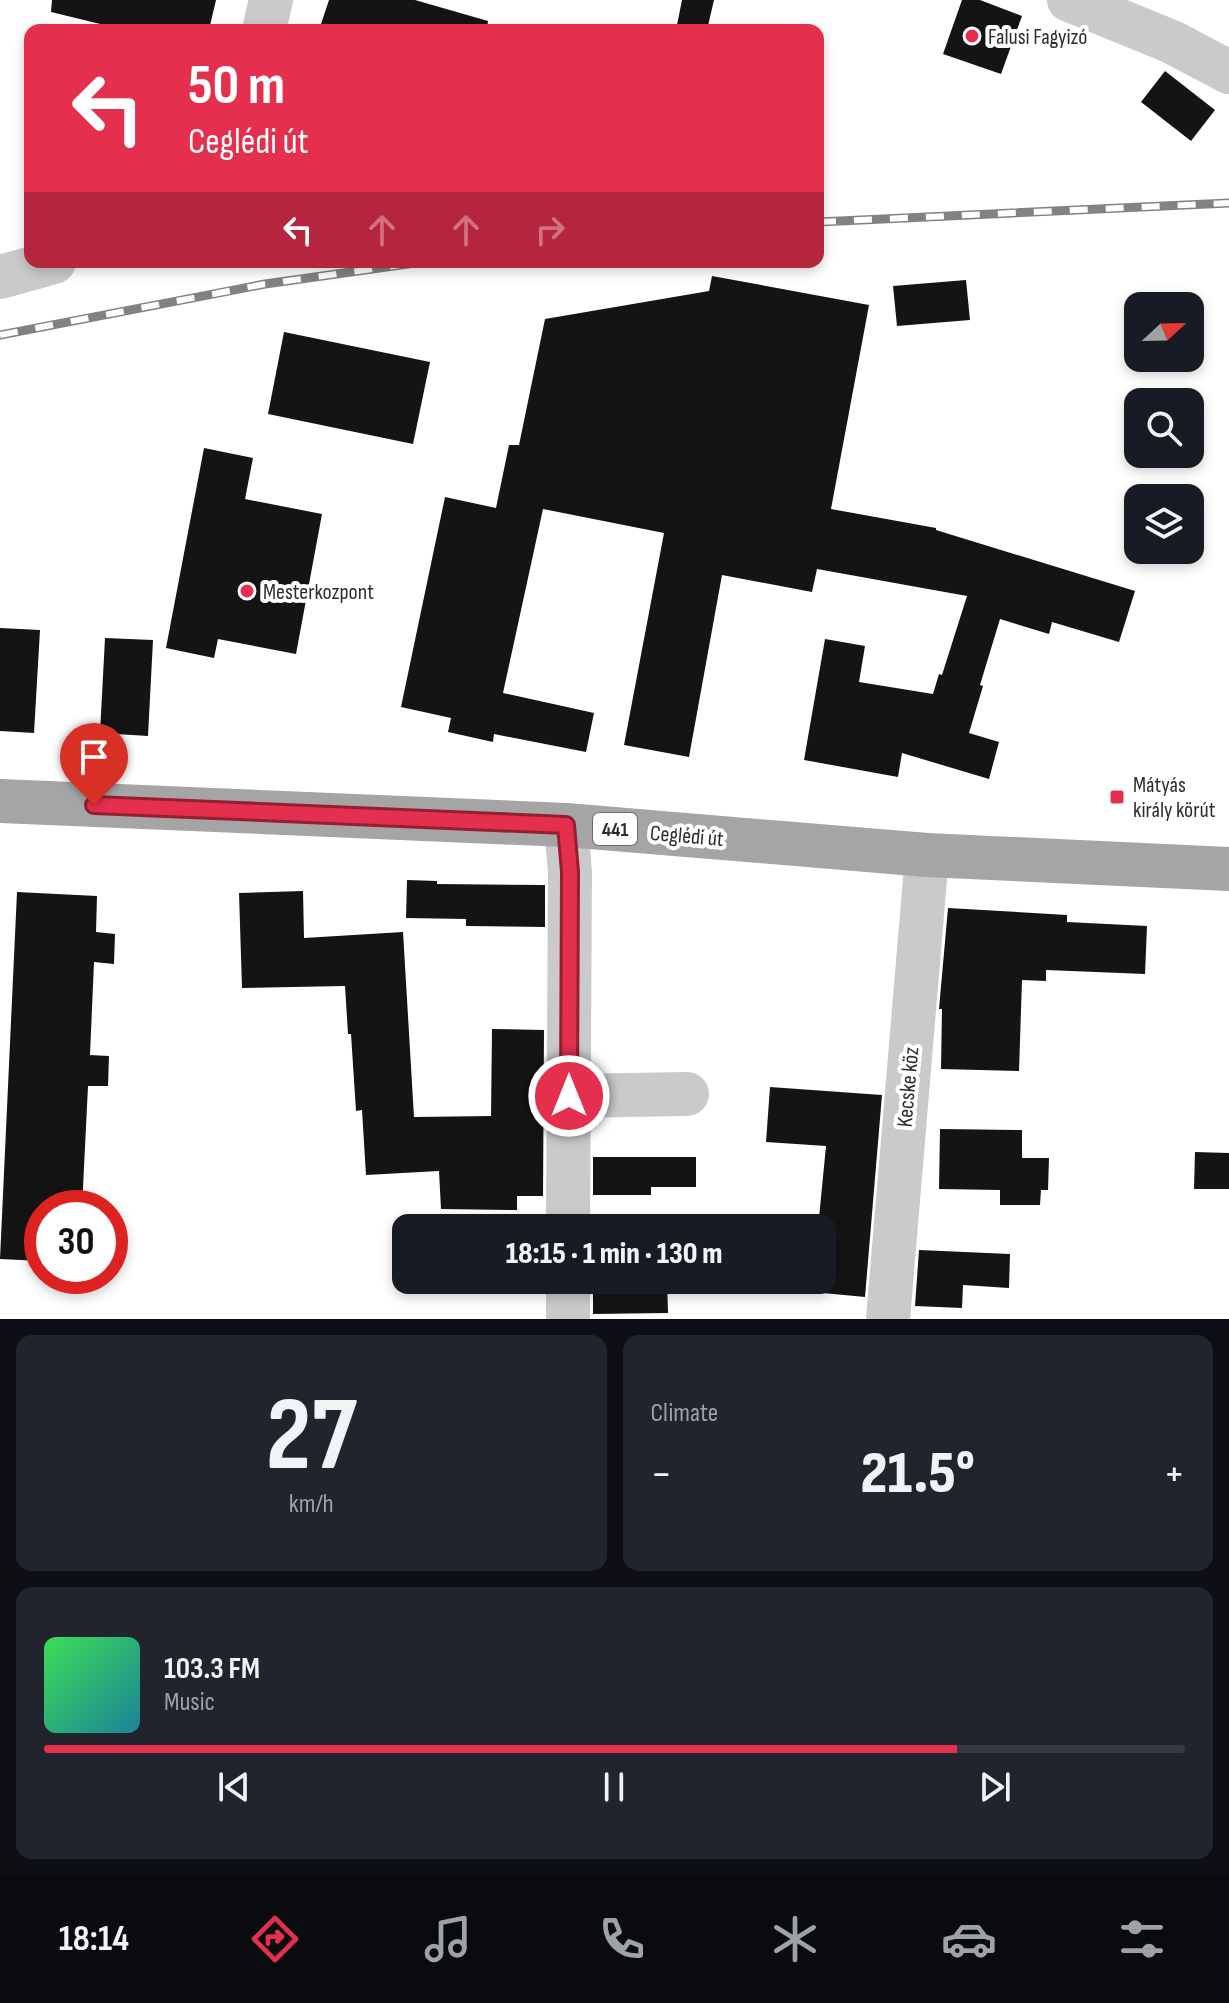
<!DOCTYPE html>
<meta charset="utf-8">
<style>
:root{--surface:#171b24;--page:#20242c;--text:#f1f3f6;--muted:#9ea1a6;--line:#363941;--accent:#e42f4e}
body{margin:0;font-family:"Sofia Sans Condensed",sans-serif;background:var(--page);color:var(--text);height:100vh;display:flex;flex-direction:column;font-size:30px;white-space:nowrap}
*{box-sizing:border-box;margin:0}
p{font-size:26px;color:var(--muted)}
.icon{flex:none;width:44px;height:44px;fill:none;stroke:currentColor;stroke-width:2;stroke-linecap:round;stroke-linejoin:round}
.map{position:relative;height:1319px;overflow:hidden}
.side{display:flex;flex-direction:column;gap:16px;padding:16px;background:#0d0f14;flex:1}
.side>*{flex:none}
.hud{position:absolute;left:24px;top:24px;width:800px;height:244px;border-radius:16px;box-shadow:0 4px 12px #0003;background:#e42f4e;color:#fff;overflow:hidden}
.needle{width:52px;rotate:68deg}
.fabs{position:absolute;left:1124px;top:292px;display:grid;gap:16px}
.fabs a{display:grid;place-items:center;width:80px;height:80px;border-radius:16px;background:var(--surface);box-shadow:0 4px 12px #0003;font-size:40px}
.speed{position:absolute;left:24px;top:1190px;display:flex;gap:16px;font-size:40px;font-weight:700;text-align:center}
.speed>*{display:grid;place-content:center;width:104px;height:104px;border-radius:50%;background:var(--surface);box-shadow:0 4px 12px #0003;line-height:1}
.speed .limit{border:12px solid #d22;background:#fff;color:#111}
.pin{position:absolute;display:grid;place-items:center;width:68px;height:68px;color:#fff;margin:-82px -34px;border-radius:50% 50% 50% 0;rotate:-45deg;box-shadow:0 0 8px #0007}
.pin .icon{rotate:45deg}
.me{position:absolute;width:88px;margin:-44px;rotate:0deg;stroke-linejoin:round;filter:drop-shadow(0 0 6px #0008)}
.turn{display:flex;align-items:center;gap:28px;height:168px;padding:0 32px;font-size:36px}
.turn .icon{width:104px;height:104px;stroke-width:2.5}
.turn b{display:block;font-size:56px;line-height:68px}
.lanes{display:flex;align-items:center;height:76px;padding:0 32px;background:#0003;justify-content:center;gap:40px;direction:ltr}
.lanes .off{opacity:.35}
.big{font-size:60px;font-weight:800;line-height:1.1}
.side .widget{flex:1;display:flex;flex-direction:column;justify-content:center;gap:12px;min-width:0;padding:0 28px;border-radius:16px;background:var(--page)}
.side .dial{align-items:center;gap:0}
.dial b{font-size:104px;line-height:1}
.song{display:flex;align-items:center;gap:24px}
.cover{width:96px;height:96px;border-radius:12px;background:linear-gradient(135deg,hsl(130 70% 55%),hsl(190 70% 35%))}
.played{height:8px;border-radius:4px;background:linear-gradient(90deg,var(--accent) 80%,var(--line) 80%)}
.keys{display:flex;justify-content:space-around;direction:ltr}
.heat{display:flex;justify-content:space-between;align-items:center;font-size:44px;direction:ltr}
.side .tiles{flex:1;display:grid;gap:16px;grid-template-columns:1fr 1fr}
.widget:last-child{grid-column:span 2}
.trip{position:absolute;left:392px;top:1214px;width:444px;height:80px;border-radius:16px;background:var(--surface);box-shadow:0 4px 12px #0003;font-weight:800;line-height:80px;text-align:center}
.tabs{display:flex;height:128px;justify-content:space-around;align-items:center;background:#090b0e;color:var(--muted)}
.tabs .icon{width:56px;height:56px}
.tabs .on{color:var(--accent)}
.tabs b{font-size:36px;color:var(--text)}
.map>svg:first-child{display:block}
</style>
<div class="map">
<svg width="1229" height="1319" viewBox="0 0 1229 1319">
<rect width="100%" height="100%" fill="#fff"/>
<g fill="#141414">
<path d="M52,0H216L209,30H125L51,12Z"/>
<path d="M329,0H415L488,21L487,30H319Z"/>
<path d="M682,0H714L707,30H676Z"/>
<path d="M962,0H980L1022,16L1001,74L943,54Z"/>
<path d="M1165,71L1215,110L1191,141L1141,102Z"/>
<path d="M712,276L869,305L831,509L936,528V530L1135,591L1119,642L1052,622L1049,634L1000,619L980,685L983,686L969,733L999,742L989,779L902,753L898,777L804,760L825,639L865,646L859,682L933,694L939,674L942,675L967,596L817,569L812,592L722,575L689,757L624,745L664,533L543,509L503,693L594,713L586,752L494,734L493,742L448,732L451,718L401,707L445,497L496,508L509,445H519L545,319L709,291Z"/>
<path d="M966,280L970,320L897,326L893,286Z"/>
<path d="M284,332L430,362L413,444L268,414Z"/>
<path d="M204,448L253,458L245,499L322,514L296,654L218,639L214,658L166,648Z"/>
<path d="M0,628L40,630L34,733L0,731Z"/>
<path d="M105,638L153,640L148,736L100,733Z"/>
<path d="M407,880L437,881V884L545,885V927L466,926V919L406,918Z"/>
<path d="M303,891L304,938L403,932L414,1117L491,1116L492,1029L544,1030L543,1196H517V1210L441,1209L439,1171L366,1175L362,1110L356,1111L351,1034H348L345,986L242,988L239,893Z"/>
<path d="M17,892L97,896L96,932L115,934L114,964L94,962L90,1055L109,1056L108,1086H88L82,1208H42V1261L0,1259Z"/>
<path d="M948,908L1067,915V922L1147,926L1145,974L1046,970V981L1022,980L1019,1071L941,1069L942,1009H939Z"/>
<path d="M770,1087L882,1095L865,1297L812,1292L813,1280H822V1228H818L826,1146L766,1142Z"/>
<path d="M940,1129L1022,1130V1158H1049L1048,1190H1041L1040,1205H1000V1190L939,1189Z"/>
<path d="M1195,1152L1229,1153V1189H1194Z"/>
<path d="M593,1157H696V1187H651V1195H593Z"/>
<path d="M919,1250L1010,1254L1009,1288L963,1285L962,1308L915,1306Z"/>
<path d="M593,1280H667L668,1313L593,1314Z"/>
</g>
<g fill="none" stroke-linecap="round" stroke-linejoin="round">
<g stroke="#cacaca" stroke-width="44">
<path d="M1069,0L1172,42L1229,72"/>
<path d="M264,30L271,0"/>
<path d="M0,277L54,262"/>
<path d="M566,825L570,872L568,1228"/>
<path d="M569,1096L687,1094"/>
<path d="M568,1319V1280"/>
<path d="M888,1319L927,855"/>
</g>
<path stroke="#a5a5a5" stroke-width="44" d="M0,801L566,825L927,855L1229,869"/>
<g stroke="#828282" stroke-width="9">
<g id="rail">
<path d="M818,222L1229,203"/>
<path d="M0,335L265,284L422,262"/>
</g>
</g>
<use href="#rail" stroke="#fff" stroke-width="6" stroke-dasharray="18" stroke-linecap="butt"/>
</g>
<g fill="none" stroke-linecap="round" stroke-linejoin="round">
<g stroke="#941f33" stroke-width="20">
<path id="route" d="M94,805L566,825L570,872L569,1096"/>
</g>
<use href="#route" stroke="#e42f4e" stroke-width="14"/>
</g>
<g fill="#e42f4e" stroke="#fff" stroke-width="3">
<circle cx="972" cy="36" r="8"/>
<circle cx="247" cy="591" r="8"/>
<rect x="1109" y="789" width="16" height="16" rx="4"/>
</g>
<g text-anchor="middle" stroke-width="8" stroke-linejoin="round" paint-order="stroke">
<rect fill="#fff" stroke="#6c6c6c" stroke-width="2" x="593" y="813" width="44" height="32" rx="6"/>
<g font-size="20" font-weight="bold" fill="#2d2d2d">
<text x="615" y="836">441</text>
</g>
<g font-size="22" fill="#2d2d2d" stroke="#fff" text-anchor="start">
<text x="988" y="44">Falusi Fagyizó</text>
<text x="263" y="599">Mesterkozpont</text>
<text x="1133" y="792">Mátyás<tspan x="1133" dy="25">király körút</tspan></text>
</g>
<g font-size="22" fill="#2d2d2d" stroke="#fff">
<text transform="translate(687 835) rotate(5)" y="8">Ceglédi út</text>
<text transform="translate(907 1087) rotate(-85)" y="8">Kecske köz</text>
</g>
</g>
</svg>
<div class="fabs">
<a><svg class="needle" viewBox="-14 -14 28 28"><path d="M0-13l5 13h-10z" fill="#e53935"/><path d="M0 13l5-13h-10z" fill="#9ea1a6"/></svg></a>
<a><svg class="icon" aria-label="search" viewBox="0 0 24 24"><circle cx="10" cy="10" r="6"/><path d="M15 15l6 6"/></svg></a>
<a><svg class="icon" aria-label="layers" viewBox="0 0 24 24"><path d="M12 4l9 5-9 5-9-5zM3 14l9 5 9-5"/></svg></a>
</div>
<div class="speed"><div class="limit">30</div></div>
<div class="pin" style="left:94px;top:805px;background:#d93025"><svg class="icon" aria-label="arrive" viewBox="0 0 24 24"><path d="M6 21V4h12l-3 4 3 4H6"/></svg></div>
<svg class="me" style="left:569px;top:1096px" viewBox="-20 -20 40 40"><circle r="17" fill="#e42f4e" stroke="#fff" stroke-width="3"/><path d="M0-11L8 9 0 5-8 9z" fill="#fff"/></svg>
<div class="trip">18:15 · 1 min · 130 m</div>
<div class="hud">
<div class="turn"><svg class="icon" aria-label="left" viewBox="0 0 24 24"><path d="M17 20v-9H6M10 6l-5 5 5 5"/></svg><div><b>50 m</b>Ceglédi út</div></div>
<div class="lanes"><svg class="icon" aria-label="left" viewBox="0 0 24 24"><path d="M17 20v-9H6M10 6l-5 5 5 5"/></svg><svg class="icon off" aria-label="ahead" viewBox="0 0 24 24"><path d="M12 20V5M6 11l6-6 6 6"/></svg><svg class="icon off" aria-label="ahead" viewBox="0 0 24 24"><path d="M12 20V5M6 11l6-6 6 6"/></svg><svg class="icon off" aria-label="right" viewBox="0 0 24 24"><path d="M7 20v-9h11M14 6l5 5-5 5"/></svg></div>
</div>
</div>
<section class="side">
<div class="tiles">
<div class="widget dial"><b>27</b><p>km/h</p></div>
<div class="widget"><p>Climate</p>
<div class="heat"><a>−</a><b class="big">21.5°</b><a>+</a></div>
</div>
<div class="widget">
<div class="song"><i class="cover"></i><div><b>103.3 FM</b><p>Music</p></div></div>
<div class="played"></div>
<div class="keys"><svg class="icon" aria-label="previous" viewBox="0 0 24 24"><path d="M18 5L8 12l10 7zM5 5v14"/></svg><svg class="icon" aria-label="pause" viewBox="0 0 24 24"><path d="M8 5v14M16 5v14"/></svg><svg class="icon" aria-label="next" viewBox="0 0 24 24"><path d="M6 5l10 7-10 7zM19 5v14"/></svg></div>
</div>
</div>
</section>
<nav class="tabs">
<b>18:14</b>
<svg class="icon on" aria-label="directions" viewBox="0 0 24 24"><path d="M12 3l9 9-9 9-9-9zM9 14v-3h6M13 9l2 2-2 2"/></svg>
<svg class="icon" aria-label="music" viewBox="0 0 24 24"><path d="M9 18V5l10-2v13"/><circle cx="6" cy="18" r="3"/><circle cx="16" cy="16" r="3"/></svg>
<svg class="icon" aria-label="phone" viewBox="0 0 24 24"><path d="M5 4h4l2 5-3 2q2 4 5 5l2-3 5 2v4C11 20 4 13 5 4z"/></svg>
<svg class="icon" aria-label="climate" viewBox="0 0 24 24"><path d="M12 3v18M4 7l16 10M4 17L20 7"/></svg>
<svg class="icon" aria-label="car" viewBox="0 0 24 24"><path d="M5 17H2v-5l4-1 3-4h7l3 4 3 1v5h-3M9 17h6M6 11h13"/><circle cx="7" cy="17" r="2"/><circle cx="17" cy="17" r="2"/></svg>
<svg class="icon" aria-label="filters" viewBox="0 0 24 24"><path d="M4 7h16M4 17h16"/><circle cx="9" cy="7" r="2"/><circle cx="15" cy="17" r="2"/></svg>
</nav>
